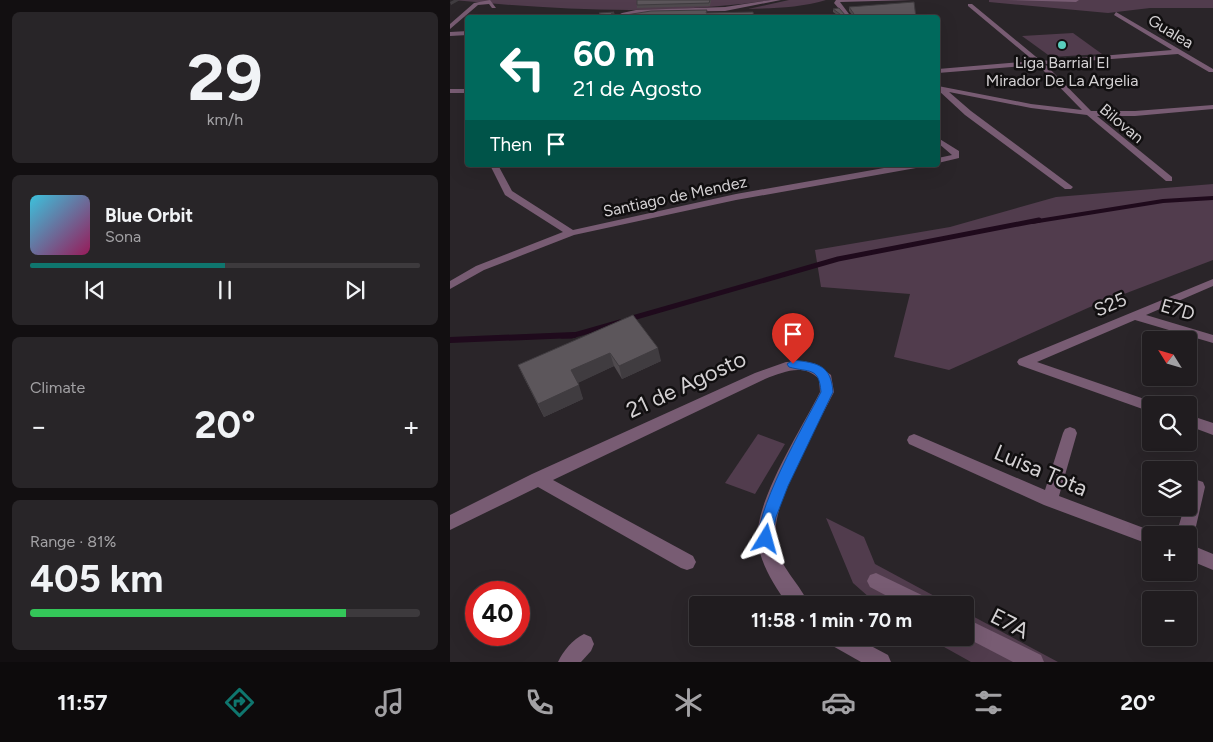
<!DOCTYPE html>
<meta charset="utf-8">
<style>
:root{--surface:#201c1f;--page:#282528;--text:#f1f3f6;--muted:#a2a1a4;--line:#3d3a3d;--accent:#0f766e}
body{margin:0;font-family:Figtree,sans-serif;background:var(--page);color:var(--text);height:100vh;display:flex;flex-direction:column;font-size:19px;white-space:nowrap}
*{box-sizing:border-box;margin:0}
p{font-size:16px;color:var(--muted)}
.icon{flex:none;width:28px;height:28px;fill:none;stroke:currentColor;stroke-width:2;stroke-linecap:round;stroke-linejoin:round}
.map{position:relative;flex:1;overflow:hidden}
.drawer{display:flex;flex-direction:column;gap:12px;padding:12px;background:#120f11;width:450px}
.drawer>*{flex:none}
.hud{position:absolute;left:15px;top:15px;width:475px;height:152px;border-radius:5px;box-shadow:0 5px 20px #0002,0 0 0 1px var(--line);background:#00695c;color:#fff;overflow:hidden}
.needle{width:32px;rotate:307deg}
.fabs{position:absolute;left:692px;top:331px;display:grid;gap:10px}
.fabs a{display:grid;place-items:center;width:55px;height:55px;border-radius:5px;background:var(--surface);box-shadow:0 5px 20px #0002,0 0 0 1px var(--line);font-size:25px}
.speed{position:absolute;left:15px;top:581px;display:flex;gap:10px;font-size:25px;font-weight:700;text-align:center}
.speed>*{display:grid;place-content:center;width:65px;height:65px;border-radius:50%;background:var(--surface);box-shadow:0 5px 20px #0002,0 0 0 1px var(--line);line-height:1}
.speed .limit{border:8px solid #d22;background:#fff;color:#111}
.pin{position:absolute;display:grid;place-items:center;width:42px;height:42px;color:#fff;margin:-51px -21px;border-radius:50% 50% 50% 0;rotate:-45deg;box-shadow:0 0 5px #0007}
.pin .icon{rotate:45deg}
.me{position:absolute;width:55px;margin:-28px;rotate:8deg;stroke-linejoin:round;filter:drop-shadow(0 0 4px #0008)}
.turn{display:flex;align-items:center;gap:18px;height:105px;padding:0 25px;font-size:22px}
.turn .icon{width:65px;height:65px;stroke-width:2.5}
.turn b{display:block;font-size:35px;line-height:42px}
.then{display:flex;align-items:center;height:48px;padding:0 25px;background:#0003;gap:10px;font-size:19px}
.big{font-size:38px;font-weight:700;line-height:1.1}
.drawer .card{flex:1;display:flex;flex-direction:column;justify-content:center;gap:8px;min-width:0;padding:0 18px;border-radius:8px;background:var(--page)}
.drawer .dial{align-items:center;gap:0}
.dial b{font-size:65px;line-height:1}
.song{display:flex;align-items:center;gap:15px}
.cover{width:60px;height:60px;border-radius:8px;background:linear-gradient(135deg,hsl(190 70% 55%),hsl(330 70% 35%))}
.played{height:5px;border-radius:2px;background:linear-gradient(90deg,var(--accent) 50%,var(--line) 50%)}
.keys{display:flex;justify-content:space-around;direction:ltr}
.heat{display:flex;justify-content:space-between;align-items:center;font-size:28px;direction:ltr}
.charge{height:8px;border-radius:4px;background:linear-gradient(90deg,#34c759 81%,var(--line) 0)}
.trip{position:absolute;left:239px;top:596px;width:285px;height:50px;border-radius:5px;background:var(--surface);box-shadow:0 5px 20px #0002,0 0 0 1px var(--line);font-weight:700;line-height:50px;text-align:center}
.dock{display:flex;height:80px;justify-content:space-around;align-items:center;background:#0d0b0c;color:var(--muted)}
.dock .icon{width:35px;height:35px}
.dock .current{color:var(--accent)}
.dock b{font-size:22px;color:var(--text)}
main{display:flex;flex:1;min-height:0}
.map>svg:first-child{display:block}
</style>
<main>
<section class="drawer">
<div class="card dial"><b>29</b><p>km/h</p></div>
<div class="card">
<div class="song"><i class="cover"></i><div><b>Blue Orbit</b><p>Sona</p></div></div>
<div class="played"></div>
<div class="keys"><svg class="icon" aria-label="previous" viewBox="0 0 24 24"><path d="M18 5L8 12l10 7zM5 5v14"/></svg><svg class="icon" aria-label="pause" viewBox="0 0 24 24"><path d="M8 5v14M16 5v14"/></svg><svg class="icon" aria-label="next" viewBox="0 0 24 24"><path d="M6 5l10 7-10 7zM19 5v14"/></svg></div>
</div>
<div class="card"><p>Climate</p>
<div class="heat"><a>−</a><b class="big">20°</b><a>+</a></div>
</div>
<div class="card"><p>Range · 81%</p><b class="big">405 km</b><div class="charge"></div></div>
</section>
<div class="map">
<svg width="763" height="662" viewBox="0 0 763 662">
<rect width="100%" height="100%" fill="#2a2529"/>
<g fill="#513c4d">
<path d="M3,0H321C216,16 109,10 3,0Z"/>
<path d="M339,0H376C350,8 324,8 298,9Z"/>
<path d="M539,0H763V8H700L658,13L539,2Z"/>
<path d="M623,33L652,54L601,57L572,36Z"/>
<path d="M763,184V260L640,307L499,370L444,357L460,294L371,287L365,250L500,227L606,197Z"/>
<path d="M308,434L335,444L305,494L275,483Z"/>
<path d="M376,518L414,537L425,564L501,605H428L403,583Z"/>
<path d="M515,612L608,662H521L478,638H515Z"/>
</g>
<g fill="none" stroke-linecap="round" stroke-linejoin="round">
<path stroke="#1f0a1c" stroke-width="4" d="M582,222L713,201L763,198"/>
<g stroke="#1f0a1c" stroke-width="5">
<path d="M179,319L388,259L589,220"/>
<path d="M112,336H121L170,322"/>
</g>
<path stroke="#1f0a1c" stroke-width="6" d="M0,340L124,335"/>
<g fill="#785c73" fill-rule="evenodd">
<path d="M40,0L46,8H42L39,4L28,5L0,29V24L24,3Z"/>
<path d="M321,0H331L275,11L201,12L163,18L172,13L186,10L275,7Z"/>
<path d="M386,0H462L390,2L402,18H397L384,3Z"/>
<path d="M556,0H629L626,2Z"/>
<path d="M518,4H522L591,61L722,50L664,15L666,12L763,69V72H759L728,54L595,64L641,111H685L763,105V109L685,116H647L722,177V181H716L637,115L581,108L499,92L521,111L623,187L621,189H615L515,115L488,90V86L581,104L632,110L588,65L488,73V69L584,61L518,6Z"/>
<path d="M18,31V35L0,36V32Z"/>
<rect x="0" y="89" width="18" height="4"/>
<path d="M488,138L509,151V158L488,163V158L502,155L488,143Z"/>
<path d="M40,165H48L62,191L123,230L286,194L451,165H470L466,168L286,200L124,235L34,270L0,289V281L26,266L113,232L55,195Z"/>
<path d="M763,279V286L696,315L763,335V343L685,320L587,362L706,403L707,405H701V412L569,365L567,362L569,359Z"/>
<path d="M353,361L366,364L381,375L384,392C366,429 315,509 327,549C333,571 351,585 359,605H338C325,587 311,565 308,543C302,505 352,428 370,392L369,379C353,363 334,372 315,379L103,480L243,556L246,562L243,568L237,570L231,568L88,487L0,530V515L82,474L305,373L336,362Z"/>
<path d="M739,415L763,423V435L739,426Z"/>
<path d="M620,427L625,429L627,433L609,496L707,533L708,535H701V545L594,505L459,444L457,440L459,436L464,434L469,436L595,490L613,433L615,429Z"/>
<path d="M747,480L753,482L755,487L744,535L739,541V535H726L734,508H739V488L741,482Z"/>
<path d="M739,544L763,554V570L739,560Z"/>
<path d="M426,573L480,599L482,605H454L420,587L417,581L420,575Z"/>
<path d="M515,618L591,655L594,662H563L515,637Z"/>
<path d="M134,634L141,637L144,644L141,651L131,662H108C113,651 123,639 134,634Z"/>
<path d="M378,638H406L438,655L441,662H411L381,645Z"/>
</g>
</g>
<g fill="#4f4a4e">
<path d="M261,0L260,6L187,8V5Z"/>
<path d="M399,7L466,18L390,17L383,12V9L396,16L402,17L403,16L399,11Z"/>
<path d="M257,10V13L304,18H151L149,16V13L165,15L162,16Z"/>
<path d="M183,315L211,361L172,379L164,366L127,383L133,399L94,417L74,378L68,365Z"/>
</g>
<g fill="#403c40">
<path d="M4,0H10L1,5L0,2Z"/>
<path d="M164,12L165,15L161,17V14Z"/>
<path d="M208,348L211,361L172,379L169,366Z"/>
<path d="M160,353L164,366L126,384L121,370Z"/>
<path d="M129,385L133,399L94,417L88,404Z"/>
</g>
<g fill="#5c565b" stroke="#403c40">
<path d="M187,0H260L259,3L187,5Z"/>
<path d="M464,2L466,18H372L394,17L383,9L389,8L396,16L402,17L404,14L399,7Z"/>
<path d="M257,10L256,13L303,12L304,18H155L149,13L164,12L161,14L163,17L201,11Z"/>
<path d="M183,315L208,348L169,366L160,353L121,370L129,385L88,404L68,365Z"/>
</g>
<path fill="#1a73e8" stroke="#114b97" d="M343,360C368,363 381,365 383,392L338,486L326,517L321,544L316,546L310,544C299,520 357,419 371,392C369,366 359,373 339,367L337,364Z"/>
<circle fill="#59cebe" stroke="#110f10" stroke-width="2" cx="612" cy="45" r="5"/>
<g text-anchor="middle" stroke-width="5" stroke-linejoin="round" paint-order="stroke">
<g font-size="16" fill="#d4d1d3" stroke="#110f10">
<text transform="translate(721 31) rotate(31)" y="6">Gualea</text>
<text transform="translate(672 123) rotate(40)" y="6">Bilovan</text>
<text transform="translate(225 196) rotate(-12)" y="6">Santiago de Mendez</text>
</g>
<g font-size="16" fill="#d4d1d3" stroke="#110f10">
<text x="612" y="68">Liga Barrial El<tspan x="612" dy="18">Mirador De La Argelia</tspan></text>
</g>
<g font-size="19" fill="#d4d1d3" stroke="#110f10">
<text transform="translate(660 304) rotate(-23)" y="7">S25</text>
<text transform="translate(728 309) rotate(16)" y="7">E7D</text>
</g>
<g font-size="22" fill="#d4d1d3" stroke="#110f10">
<text transform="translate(236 384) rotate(-25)" y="8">21 de Agosto</text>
<text transform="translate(591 470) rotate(23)" y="8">Luisa Tota</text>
<text transform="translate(560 623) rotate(27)" y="8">E7A</text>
</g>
</g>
</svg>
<div class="fabs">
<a><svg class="needle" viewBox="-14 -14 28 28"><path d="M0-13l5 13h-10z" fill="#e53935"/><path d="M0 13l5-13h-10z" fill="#a2a1a4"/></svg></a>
<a><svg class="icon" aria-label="search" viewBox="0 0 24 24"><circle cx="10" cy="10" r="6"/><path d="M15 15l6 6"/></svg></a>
<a><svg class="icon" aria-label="layers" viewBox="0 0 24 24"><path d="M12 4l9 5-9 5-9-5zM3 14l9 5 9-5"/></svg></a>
<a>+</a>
<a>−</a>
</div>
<div class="speed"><div class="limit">40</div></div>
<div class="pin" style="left:343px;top:364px;background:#d93025"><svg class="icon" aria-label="arrive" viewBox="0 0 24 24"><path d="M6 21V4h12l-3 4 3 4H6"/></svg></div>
<svg class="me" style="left:316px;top:539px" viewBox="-20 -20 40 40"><path d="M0-17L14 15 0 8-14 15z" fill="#1a73e8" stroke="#fff" stroke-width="4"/></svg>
<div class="trip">11:58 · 1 min · 70 m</div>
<div class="hud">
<div class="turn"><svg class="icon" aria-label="left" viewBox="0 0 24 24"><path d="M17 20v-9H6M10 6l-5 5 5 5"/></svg><div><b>60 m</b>21 de Agosto</div></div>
<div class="then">Then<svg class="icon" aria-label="arrive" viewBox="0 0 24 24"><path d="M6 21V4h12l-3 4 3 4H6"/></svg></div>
</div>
</div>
</main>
<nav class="dock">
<b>11:57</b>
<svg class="icon current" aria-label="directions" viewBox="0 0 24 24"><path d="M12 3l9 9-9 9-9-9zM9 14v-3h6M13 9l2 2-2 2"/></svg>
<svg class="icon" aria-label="music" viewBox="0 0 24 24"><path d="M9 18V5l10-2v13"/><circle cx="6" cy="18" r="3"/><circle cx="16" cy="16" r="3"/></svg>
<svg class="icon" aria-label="phone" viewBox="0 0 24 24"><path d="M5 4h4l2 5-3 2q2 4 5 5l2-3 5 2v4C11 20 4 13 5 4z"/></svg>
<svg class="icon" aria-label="climate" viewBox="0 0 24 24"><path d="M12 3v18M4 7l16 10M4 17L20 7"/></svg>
<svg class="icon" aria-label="car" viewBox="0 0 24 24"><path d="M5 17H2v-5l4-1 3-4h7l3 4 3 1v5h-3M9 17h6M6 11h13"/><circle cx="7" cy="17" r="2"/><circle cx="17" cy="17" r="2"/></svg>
<svg class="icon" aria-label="filters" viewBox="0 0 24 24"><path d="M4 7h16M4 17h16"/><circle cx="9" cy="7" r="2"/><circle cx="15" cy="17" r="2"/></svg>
<b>20°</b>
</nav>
